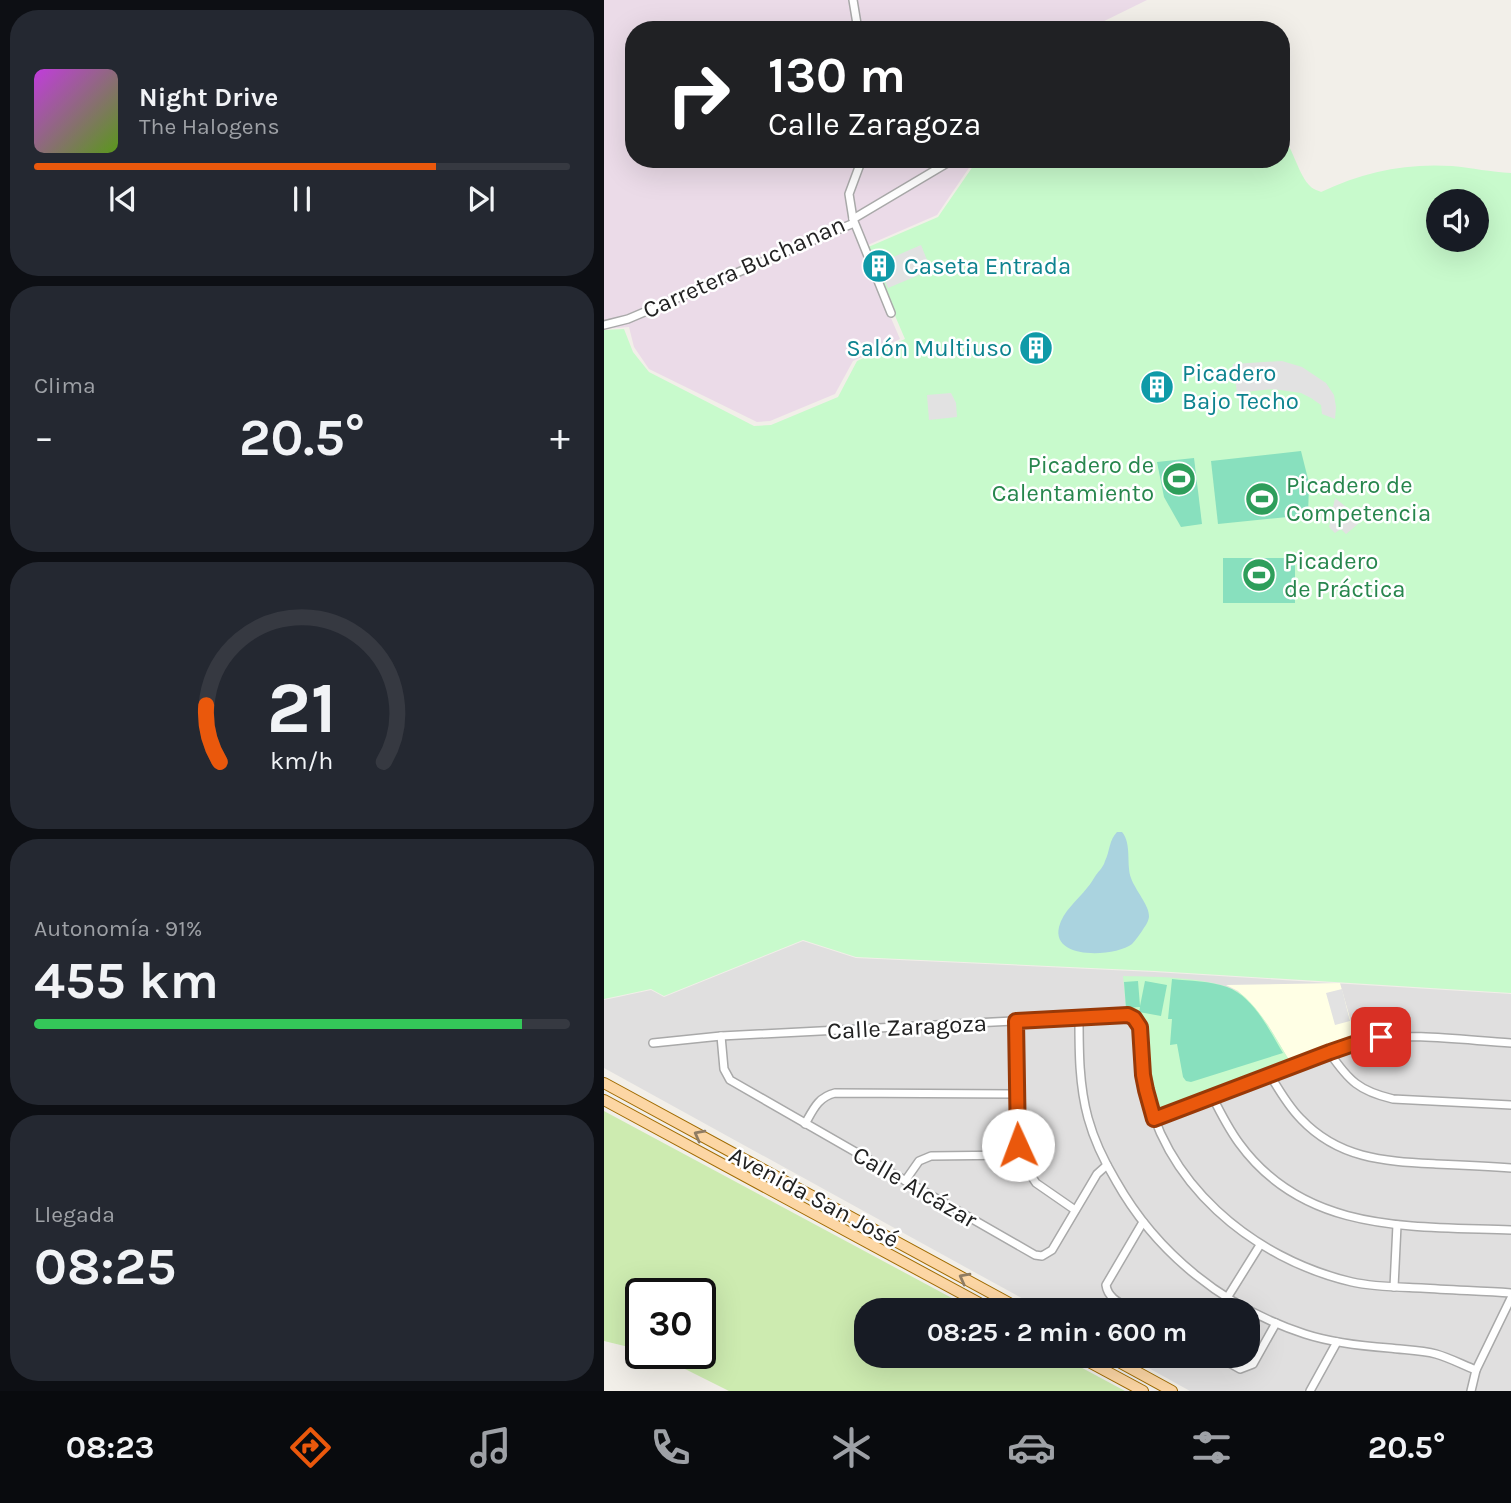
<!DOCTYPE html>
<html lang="es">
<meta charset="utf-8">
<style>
:root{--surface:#171b24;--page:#242831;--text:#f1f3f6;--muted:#9ea1a6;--line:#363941;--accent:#ea580c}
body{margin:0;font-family:Karla,sans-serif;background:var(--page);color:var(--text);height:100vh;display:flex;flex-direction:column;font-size:26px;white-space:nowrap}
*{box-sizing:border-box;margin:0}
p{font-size:23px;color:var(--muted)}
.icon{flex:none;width:38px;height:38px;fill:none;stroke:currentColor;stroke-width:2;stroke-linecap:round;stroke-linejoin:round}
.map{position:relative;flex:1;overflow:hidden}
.side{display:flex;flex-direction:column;gap:10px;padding:10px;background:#0d0f14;width:604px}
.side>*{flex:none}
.hud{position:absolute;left:21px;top:21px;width:665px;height:147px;border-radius:28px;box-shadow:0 7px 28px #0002;background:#202124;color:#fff;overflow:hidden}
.buttons{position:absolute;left:822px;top:189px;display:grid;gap:14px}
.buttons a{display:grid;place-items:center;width:63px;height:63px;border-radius:50%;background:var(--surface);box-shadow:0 7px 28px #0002;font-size:35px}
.speed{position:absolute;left:21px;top:1278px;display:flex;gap:14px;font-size:35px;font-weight:700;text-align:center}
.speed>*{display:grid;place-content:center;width:91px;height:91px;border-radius:50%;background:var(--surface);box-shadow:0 7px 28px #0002;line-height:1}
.speed .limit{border:4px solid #111;border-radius:10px;background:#fff;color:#111}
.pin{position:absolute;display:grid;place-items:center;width:60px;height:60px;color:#fff;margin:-30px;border-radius:14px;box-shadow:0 4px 10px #0006}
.me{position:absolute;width:77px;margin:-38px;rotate:358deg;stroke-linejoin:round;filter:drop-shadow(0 0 5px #0008)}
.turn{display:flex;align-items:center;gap:24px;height:147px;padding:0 28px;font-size:32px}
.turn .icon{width:91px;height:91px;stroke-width:2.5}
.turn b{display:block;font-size:49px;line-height:60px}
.big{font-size:52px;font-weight:700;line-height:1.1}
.side .tile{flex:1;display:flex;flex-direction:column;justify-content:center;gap:10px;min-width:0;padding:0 24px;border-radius:28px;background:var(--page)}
.side .dial{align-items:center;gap:0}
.dial svg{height:182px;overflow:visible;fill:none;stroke:var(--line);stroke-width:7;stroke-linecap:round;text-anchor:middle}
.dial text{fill:var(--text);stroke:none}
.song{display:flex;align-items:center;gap:21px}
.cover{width:84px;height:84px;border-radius:10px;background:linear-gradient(135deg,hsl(290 70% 55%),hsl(90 70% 35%))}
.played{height:7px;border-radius:4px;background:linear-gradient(90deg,var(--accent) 75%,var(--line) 75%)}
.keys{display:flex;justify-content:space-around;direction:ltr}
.heat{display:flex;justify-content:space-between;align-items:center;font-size:38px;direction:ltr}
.charge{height:10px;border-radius:5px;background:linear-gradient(90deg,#34c759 91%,var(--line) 0)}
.trip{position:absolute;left:250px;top:1298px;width:406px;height:70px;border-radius:28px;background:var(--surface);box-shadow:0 7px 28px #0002;font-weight:700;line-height:70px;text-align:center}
.tabs{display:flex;height:112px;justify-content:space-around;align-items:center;background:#090b0e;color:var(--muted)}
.tabs .icon{width:49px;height:49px}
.tabs .current{color:var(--accent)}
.tabs b{font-size:32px;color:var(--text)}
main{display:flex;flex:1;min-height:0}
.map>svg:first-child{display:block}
</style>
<main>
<section class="side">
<div class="tile">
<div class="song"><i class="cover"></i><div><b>Night Drive</b><p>The Halogens</p></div></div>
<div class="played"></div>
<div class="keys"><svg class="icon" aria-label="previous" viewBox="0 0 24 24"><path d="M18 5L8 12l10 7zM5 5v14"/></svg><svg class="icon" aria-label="pause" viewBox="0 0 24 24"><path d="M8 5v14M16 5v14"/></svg><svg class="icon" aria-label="next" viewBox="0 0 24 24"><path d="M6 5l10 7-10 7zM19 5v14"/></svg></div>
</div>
<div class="tile"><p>Clima</p>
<div class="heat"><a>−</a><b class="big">20.5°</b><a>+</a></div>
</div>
<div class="tile dial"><svg viewBox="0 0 100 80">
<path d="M14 69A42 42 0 1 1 86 69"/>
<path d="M14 69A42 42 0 0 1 8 44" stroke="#ea580c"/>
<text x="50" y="56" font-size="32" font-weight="700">21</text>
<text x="50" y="72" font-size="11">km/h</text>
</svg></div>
<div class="tile"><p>Autonomía · 91%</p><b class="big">455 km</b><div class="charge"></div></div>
<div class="tile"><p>Llegada</p><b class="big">08:25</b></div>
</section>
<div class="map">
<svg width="908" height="1391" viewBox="0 0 908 1391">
<rect width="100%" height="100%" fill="#f2efe9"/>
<path fill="#e0dfdf" d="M199,941L252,958L550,972L907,994V1391H586L523,1356H644V1311H441L0,1068V1000L47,990L60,997Z"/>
<path fill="#ebdbe8" d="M0,0H543L482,30H30V159H371L333,215L257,248L296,339L249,361L231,394L166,421L153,422L45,369L30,347L25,327L0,329Z"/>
<path fill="#ffffe5" d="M736,983L751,1036L722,1046L685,1060L664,1025L651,1008L634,991L622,985Z"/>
<path fill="#cdebb0" d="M0,1111L372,1311H262V1356H456L521,1391H125L49,1353H96V1293H37V1350L0,1341Z"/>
<g fill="#c8facc" fill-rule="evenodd">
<path d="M677,134C690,149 694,175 707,187C709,189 715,191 717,192C759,172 801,163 848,166C868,168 887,172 907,173V993L551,971L252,957L199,940L60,996L47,989L0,999V330L20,329L29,352L45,372L150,426L167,425L234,397L253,361L301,339L262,248L334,217L374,159H677ZM835,201H873V240H835Z"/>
<path d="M519,976C550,977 619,976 641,997C660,1015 672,1039 685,1060L555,1108L553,1106C544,1080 543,1051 543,1024L541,1019L532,1010L522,1009Z"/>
</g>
<g fill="#88e0be">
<path d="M697,451L705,483L704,515L614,524L607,461Z"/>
<path d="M590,458L598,524L577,527L560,497L553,462Z"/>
<rect x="619" y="558" width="72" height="45"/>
<path d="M568,979C586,981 606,981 623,987C650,997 665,1030 679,1053L587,1082L582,1081L579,1077L573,1044L566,1045L568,1019H564Z"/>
<path d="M534,981L536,1006L541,981L563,985L557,1016L535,1012L536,1007L522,1008L520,982Z"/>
</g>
<g fill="#e2e2e2">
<path d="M317,245L327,270L284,288L277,273L284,270L280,261Z"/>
<path d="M678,361L698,367L722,383L730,395L732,407L731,419L718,414L717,405L707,398L697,393L669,389L633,393L629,364Z"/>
<path d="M347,393L352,403L353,417L325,420L323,395Z"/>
<path d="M731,498L756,518L754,524L742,534L737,529L731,533L725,527Z"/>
<path d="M738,989L746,1021L731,1025L722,993Z"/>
</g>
<path fill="#aad3df" d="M513,832H518C528,844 522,864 527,878C531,890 546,906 545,917C544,923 541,926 538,931C535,935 532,940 528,944C511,957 447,960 455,927C459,911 473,901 483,888C487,884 489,879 492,875C495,871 500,866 501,861C506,851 505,840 513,832Z"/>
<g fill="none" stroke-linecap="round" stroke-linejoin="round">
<g stroke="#a9a9a9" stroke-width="10">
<g id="minor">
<path d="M249,0L254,30"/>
<path d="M258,159L245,194L249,219L287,313"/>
<path d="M249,219L350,159"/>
<path d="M0,325L24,319L250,223"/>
<path d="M475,1018C475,1051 475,1085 484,1118C490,1140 500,1161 512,1181C553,1254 621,1308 701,1334C729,1343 757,1346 785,1348C801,1350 817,1350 832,1354C846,1358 859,1365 872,1370"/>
<path d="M412,1021V1132L416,1155L422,1168L432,1183L471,1210"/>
<path d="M117,1036L120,1069L126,1080L431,1255L438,1256L448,1250L493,1174L503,1165"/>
<path d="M49,1043L117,1036L524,1015C528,1017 530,1017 533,1020C538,1027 538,1067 540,1078C556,1182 649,1259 748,1282C770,1287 794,1287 817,1288C847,1290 877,1291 908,1293"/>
<path d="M725,1052C745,1081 755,1091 789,1099L908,1105"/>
<path d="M666,1075C675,1090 684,1106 697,1119C735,1159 780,1161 832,1164C857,1165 882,1166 908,1168"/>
<path d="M608,1096C616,1112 624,1128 635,1143C701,1234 807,1226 908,1230"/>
<path d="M550,1119L761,1039C809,1033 859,1040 908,1043"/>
<path d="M201,1124C209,1110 214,1097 231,1093L412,1094"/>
<path d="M301,1181L315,1161L327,1156L416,1155"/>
<path d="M790,1287L793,1225"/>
<path d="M623,1298L656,1245"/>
<path d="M531,1311C519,1304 504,1300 502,1285L539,1222"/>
<path d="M613,1356L636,1369L649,1364L672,1323"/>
<path d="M706,1391L733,1342"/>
<path d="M867,1391L872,1370L908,1296"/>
</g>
</g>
<g stroke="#a06b00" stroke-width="12">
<g id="major">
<path d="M0,1083L420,1311"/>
<path d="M0,1100L390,1311"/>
<path d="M474,1356L539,1391"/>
<path d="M504,1356L568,1391"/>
</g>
</g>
<use href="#minor" stroke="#fff" stroke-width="7"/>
<use href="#major" stroke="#fcd6a4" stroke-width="10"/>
</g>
<defs><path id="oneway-chevron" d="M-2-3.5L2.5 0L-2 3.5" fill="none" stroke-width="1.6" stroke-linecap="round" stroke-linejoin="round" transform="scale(1.75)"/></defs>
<g stroke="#8f7c63">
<use href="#oneway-chevron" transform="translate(95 1135) rotate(-152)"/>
<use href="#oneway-chevron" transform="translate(360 1278) rotate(-152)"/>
</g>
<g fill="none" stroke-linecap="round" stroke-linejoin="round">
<g stroke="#983908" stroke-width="18">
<path id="route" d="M414,1145L412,1021L524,1015L530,1018L536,1027L539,1075L542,1090L550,1119L726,1052L761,1040L777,1037"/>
</g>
<use href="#route" stroke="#ea580c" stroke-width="12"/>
</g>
<defs>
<g id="building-disc" transform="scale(1.75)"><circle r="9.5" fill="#0f9aa8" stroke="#fff"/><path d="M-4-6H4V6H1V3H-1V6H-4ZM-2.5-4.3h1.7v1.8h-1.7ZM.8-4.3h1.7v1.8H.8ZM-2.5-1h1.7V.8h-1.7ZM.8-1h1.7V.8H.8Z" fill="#fff"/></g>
<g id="stadium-disc" transform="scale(1.75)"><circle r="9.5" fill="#2e9e5b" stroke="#fff"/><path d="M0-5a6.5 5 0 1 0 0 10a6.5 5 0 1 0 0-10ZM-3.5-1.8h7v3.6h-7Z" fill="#fff"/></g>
</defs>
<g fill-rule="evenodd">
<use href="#building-disc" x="275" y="266"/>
<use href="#building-disc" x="432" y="348"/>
<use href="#building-disc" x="553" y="387"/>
<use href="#stadium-disc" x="575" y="479"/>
<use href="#stadium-disc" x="658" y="499"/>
<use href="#stadium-disc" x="655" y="575"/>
</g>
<g text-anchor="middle" stroke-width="5" stroke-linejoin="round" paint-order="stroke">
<g font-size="24" fill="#0d838f" stroke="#fff" text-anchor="start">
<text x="300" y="274">Caseta Entrada</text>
<text x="408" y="356" text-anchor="end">Salón Multiuso</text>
<text x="578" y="381">Picadero<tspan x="578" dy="28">Bajo Techo</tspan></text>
</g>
<g font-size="24" fill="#222" stroke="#fff">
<text transform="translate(140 267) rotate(-24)" y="8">Carretera Buchanan</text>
<text transform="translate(303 1027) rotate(-3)" y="8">Calle Zaragoza</text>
<text transform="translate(311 1187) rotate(30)" y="8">Calle Alcázar</text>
<text transform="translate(210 1197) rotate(28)" y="8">Avenida San José</text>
</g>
<g font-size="24" fill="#27864d" stroke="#fff" text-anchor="start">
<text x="550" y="473" text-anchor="end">Picadero de<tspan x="550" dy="28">Calentamiento</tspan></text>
<text x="682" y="493">Picadero de<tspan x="682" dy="28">Competencia</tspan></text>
<text x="680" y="569">Picadero<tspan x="680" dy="28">de Práctica</tspan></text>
</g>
</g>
</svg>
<div class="buttons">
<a><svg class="icon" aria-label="sound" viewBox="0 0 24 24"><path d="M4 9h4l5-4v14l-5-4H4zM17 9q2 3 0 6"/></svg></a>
</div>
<div class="speed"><div class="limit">30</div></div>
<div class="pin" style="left:777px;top:1037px;background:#d93025"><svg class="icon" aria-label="arrive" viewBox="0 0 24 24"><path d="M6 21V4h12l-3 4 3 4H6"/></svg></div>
<svg class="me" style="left:414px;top:1145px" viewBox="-20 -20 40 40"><circle r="19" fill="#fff"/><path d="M0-13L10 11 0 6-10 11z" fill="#ea580c"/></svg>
<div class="trip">08:25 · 2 min · 600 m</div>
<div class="hud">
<div class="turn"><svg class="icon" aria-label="right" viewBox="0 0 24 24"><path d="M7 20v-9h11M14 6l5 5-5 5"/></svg><div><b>130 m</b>Calle Zaragoza</div></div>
</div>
</div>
</main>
<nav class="tabs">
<b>08:23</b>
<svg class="icon current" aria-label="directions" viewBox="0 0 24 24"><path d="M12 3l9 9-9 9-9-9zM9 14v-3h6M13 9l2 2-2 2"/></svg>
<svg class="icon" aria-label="music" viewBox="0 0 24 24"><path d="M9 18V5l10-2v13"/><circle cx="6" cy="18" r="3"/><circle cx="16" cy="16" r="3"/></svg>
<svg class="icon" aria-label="phone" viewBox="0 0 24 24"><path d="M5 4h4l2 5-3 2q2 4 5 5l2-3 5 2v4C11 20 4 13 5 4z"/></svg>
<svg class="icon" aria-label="climate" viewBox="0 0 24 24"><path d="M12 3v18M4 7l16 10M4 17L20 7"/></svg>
<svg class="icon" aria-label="car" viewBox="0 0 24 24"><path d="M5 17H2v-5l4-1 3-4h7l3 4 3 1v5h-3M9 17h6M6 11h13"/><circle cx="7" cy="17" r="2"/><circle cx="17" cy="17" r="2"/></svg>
<svg class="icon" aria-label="filters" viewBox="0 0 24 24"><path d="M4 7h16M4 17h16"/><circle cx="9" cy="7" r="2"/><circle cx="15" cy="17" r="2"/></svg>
<b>20.5°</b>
</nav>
